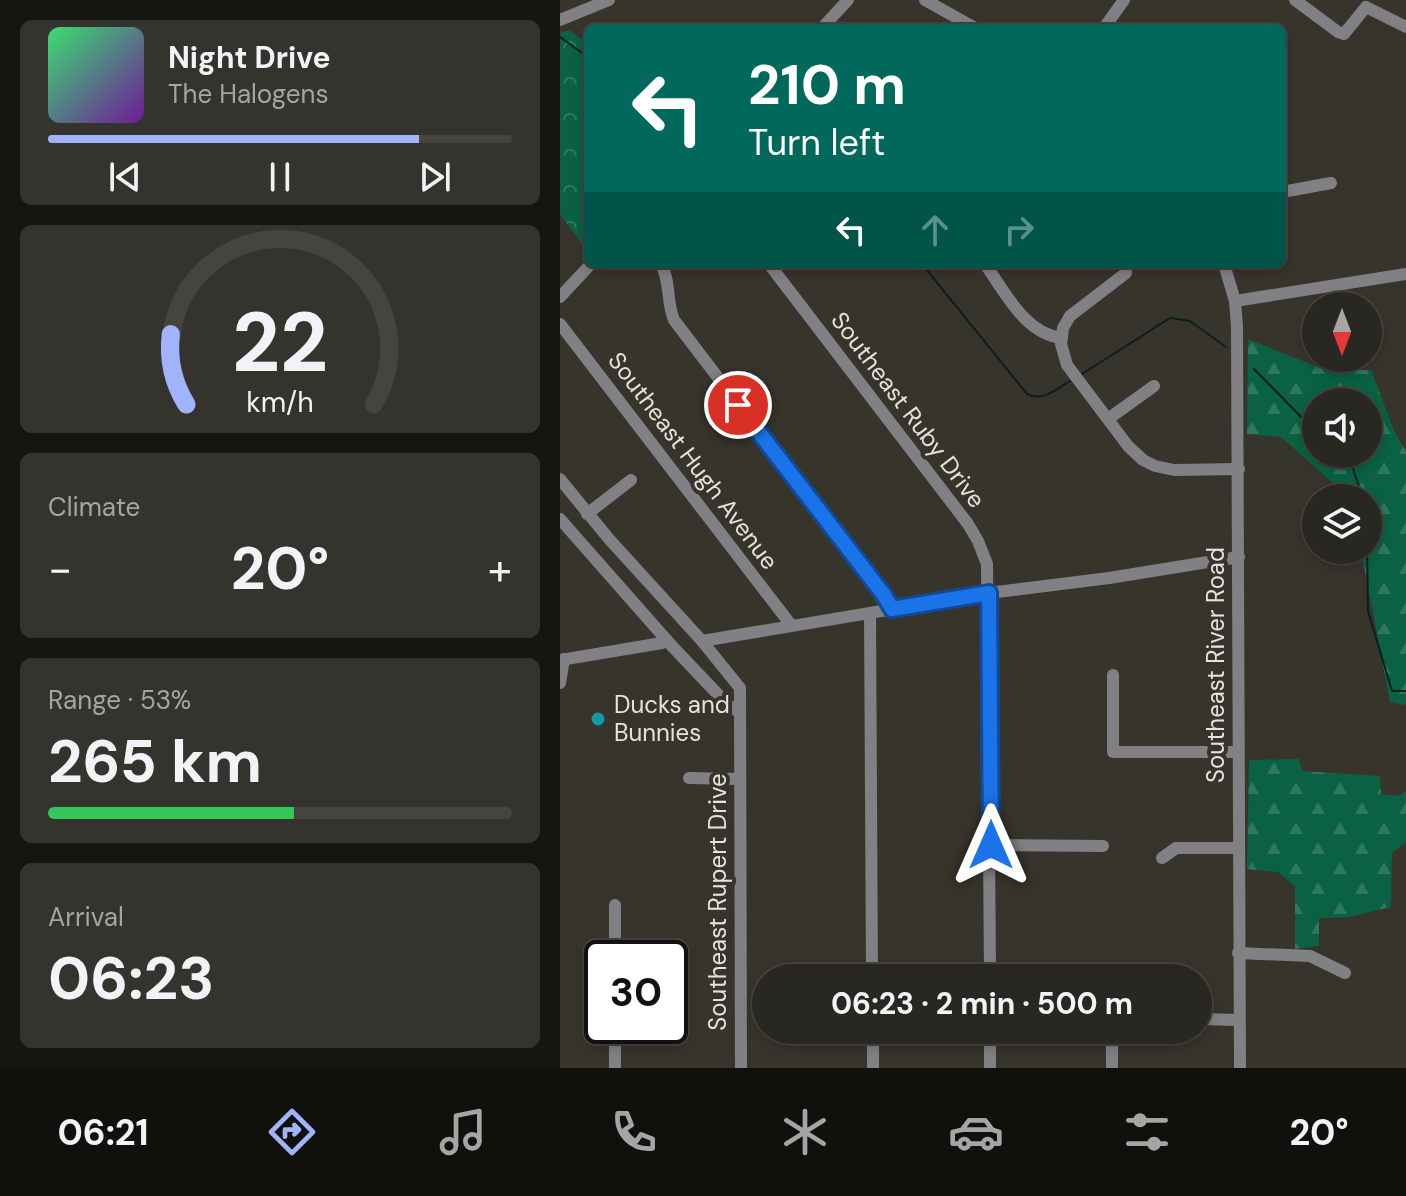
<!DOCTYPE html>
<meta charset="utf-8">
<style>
:root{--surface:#292721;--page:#35332e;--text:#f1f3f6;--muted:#a5a5a5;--line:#45443f;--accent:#a1b3fd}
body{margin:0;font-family:"DM Sans",sans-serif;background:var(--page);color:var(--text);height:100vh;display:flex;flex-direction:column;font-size:30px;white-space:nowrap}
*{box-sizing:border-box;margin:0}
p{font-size:26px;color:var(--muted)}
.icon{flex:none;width:44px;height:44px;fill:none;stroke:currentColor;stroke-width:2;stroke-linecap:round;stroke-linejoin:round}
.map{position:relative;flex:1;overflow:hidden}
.side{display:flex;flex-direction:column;gap:20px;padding:20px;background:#171512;width:560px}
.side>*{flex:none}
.guide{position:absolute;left:24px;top:24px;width:702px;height:244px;border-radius:12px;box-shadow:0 4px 12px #0003,0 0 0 2px var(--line);background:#00695c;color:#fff;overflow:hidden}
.needle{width:52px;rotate:180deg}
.buttons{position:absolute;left:742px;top:292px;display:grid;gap:16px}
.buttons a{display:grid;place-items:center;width:80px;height:80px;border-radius:50%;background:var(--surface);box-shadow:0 4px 12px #0003,0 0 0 2px var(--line);font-size:40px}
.speed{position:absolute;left:24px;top:940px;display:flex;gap:16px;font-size:40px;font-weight:700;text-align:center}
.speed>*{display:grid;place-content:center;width:104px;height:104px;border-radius:50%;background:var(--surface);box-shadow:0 4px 12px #0003,0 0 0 2px var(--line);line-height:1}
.speed .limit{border:4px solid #111;border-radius:12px;background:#fff;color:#111}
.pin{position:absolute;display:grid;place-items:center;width:68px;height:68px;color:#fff;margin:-34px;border:4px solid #fff;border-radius:50%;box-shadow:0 2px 8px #0007}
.me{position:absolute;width:88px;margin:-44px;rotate:0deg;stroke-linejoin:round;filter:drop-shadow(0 0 6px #0008)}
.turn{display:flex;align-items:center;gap:28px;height:168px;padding:0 32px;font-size:36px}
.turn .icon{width:104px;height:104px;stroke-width:2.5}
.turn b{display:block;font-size:56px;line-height:68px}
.lanes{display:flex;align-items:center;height:76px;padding:0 32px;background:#0003;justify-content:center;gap:40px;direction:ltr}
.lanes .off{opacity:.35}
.big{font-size:60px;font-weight:700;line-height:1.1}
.side .tile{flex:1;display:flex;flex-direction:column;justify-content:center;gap:12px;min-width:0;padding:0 28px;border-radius:12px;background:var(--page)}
.side .dial{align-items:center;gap:0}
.dial svg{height:208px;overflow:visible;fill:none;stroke:var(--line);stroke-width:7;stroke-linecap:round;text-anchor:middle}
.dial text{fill:var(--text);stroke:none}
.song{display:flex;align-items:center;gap:24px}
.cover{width:96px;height:96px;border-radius:12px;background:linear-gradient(135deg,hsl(140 70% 55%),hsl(280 70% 35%))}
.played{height:8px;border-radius:4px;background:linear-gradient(90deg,var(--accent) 80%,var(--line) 80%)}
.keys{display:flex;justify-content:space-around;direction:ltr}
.heat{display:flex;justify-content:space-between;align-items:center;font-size:44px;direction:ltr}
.charge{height:12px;border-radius:6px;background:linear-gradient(90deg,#34c759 53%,var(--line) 0)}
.trip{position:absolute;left:192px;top:964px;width:460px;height:80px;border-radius:40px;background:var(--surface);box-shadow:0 4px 12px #0003,0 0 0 2px var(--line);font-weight:700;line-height:80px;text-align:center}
.dock{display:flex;height:128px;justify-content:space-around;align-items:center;background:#10100d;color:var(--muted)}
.dock .icon{width:56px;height:56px}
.dock .active{color:var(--accent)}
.dock b{font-size:36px;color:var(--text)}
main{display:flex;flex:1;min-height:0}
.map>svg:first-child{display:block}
</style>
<main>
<section class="side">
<div class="tile">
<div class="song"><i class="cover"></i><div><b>Night Drive</b><p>The Halogens</p></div></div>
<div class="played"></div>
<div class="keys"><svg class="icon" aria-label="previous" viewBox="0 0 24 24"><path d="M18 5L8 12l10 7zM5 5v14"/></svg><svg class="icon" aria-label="pause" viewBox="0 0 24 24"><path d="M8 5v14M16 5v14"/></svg><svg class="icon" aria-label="next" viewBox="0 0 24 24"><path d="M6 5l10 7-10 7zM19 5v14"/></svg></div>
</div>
<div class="tile dial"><svg viewBox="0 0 100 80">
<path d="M14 69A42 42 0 1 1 86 69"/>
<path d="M14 69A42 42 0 0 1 8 42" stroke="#a1b3fd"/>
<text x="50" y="56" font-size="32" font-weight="700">22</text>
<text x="50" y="72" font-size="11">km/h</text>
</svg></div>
<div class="tile"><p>Climate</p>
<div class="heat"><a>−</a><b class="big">20°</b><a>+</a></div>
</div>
<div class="tile"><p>Range · 53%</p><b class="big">265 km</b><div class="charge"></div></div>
<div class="tile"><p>Arrival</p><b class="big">06:23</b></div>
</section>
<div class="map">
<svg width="846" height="1068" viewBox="0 0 846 1068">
<defs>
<pattern id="forest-firs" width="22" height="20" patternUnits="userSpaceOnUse" patternTransform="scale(2)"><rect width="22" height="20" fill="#0a6144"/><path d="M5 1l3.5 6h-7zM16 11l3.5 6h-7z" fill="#2e785f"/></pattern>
<pattern id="park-crowns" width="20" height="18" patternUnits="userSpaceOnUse" patternTransform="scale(2)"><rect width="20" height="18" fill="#0a6144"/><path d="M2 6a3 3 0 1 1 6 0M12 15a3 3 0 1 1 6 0" fill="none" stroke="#2e785f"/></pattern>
</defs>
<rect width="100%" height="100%" fill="#37342c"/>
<g fill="url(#forest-firs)" fill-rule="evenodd">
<path d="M688,339L765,370H811L835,433L846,451V705L830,702L801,550H808V498H790L721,437L687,434ZM756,402H808V454H756Z"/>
<path d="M739,759L742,771L820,776L821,794L840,796L846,791V842L832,853L831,907L789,917L759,918V946L735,949V886L718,872L687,869L689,760Z"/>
</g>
<path fill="url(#park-crowns)" d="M9,30L28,44V252L0,214V33Z"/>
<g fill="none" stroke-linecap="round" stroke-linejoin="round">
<g stroke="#0d1e21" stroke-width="2">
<path d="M0,37L28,57"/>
<path d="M362,264L467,394C483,402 497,389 510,381"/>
<path d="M694,369L756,432"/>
<path d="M522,374L610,318L630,321L666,347"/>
<path d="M778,454L793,469L803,498"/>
<path d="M807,550L808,611L832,691H846"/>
</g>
<g stroke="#818084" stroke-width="12">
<path d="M365,0L415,28"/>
<path d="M735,0L778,32L784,34L806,7L846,27"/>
<path d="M0,20L49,0"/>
<path d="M262,28L288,0"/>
<path d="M544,28L564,0"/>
<path d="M722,192L771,183"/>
<path d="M101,264C111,282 106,301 114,320L324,595L332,609"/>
<path d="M209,264L408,524L418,541L427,564L430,978"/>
<path d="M425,264C445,292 465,334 502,338"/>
<path d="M565,264L566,273L510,316L503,328L501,344L507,365L568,446L583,460L595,466L614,470L679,469"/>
<path d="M664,264L675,301L677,326L680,1068"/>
<path d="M0,297L31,264"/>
<path d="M675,301L846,274"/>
<path d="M0,324L231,625"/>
<path d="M548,419L594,386"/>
<path d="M0,479L49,539L142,641L180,688L181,1068"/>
<path d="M27,514L71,480"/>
<path d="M0,519L111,645L167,704L179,712"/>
<path d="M310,613L312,978"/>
<path d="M142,641L429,593L549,578L679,557"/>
<path d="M0,660L102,643L106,639"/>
<path d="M553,675V752H678"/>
<path d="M0,683L4,659"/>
<path d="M129,778L179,779"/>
<path d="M431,845L543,846"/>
<path d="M602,858L616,848H677"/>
<path d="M678,953L750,956L785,973"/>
<path d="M55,958V905"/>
<path d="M638,1019L679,1020"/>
<path d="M313,1030V1068"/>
<path d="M430,1030V1068"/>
<path d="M55,1068V1026"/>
<path d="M552,1068V1044"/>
</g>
</g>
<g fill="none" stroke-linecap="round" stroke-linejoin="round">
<g stroke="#114b97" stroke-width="20">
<path id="route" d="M178,405L324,595L332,609L429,593L431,845"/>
</g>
<use href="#route" stroke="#1a73e8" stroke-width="14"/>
</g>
<circle fill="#0f9aa8" stroke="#37342c" stroke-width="3" cx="38" cy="719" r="8"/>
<g text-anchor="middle" stroke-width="8" stroke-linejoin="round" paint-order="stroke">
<g font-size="24" fill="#e5e3de" stroke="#37342c">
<text transform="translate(348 410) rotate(53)" y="8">Southeast Ruby Drive</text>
<text transform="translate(133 461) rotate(53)" y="8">Southeast Hugh Avenue</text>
<text transform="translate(656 665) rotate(-90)" y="8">Southeast River Road</text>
<text transform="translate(158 902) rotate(-90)" y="8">Southeast Rupert Drive</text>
</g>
<g font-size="24" fill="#e5e3de" stroke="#37342c" text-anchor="start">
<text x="54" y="713">Ducks and<tspan x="54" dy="28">Bunnies</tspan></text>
</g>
</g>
</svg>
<div class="buttons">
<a><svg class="needle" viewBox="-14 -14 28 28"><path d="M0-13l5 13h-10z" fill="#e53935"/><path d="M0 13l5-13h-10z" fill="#a5a5a5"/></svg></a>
<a><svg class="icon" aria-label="sound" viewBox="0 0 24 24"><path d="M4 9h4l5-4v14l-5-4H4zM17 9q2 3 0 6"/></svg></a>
<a><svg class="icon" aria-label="layers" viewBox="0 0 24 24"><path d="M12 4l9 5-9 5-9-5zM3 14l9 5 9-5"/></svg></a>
</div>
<div class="speed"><div class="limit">30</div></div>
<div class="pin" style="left:178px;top:405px;background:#d93025"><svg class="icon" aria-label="arrive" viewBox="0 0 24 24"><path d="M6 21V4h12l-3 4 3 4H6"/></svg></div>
<svg class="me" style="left:431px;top:845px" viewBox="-20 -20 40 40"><path d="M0-17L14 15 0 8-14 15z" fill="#1a73e8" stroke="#fff" stroke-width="4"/></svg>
<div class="trip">06:23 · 2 min · 500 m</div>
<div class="guide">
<div class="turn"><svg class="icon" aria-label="left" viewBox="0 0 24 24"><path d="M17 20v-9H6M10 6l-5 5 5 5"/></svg><div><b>210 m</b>Turn left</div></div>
<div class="lanes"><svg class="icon" aria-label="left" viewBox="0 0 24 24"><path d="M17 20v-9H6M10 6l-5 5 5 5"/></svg><svg class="icon off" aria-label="ahead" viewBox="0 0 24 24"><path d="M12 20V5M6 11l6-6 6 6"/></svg><svg class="icon off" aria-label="right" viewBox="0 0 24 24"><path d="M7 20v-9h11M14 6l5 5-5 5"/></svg></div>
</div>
</div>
</main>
<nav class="dock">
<b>06:21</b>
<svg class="icon active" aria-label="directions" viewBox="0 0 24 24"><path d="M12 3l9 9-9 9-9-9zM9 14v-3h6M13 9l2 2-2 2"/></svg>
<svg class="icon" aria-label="music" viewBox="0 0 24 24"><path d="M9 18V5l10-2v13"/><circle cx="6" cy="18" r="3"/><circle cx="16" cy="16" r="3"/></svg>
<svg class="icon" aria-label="phone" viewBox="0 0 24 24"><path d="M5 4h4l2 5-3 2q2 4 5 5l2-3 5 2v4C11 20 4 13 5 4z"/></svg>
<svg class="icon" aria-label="climate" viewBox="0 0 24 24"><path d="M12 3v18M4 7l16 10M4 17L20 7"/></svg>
<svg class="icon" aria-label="car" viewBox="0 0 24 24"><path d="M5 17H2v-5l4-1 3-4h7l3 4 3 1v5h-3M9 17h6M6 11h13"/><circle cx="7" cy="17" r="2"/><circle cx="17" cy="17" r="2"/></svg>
<svg class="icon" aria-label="filters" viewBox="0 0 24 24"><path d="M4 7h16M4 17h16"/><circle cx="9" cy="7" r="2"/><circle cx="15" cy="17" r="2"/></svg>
<b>20°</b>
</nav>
